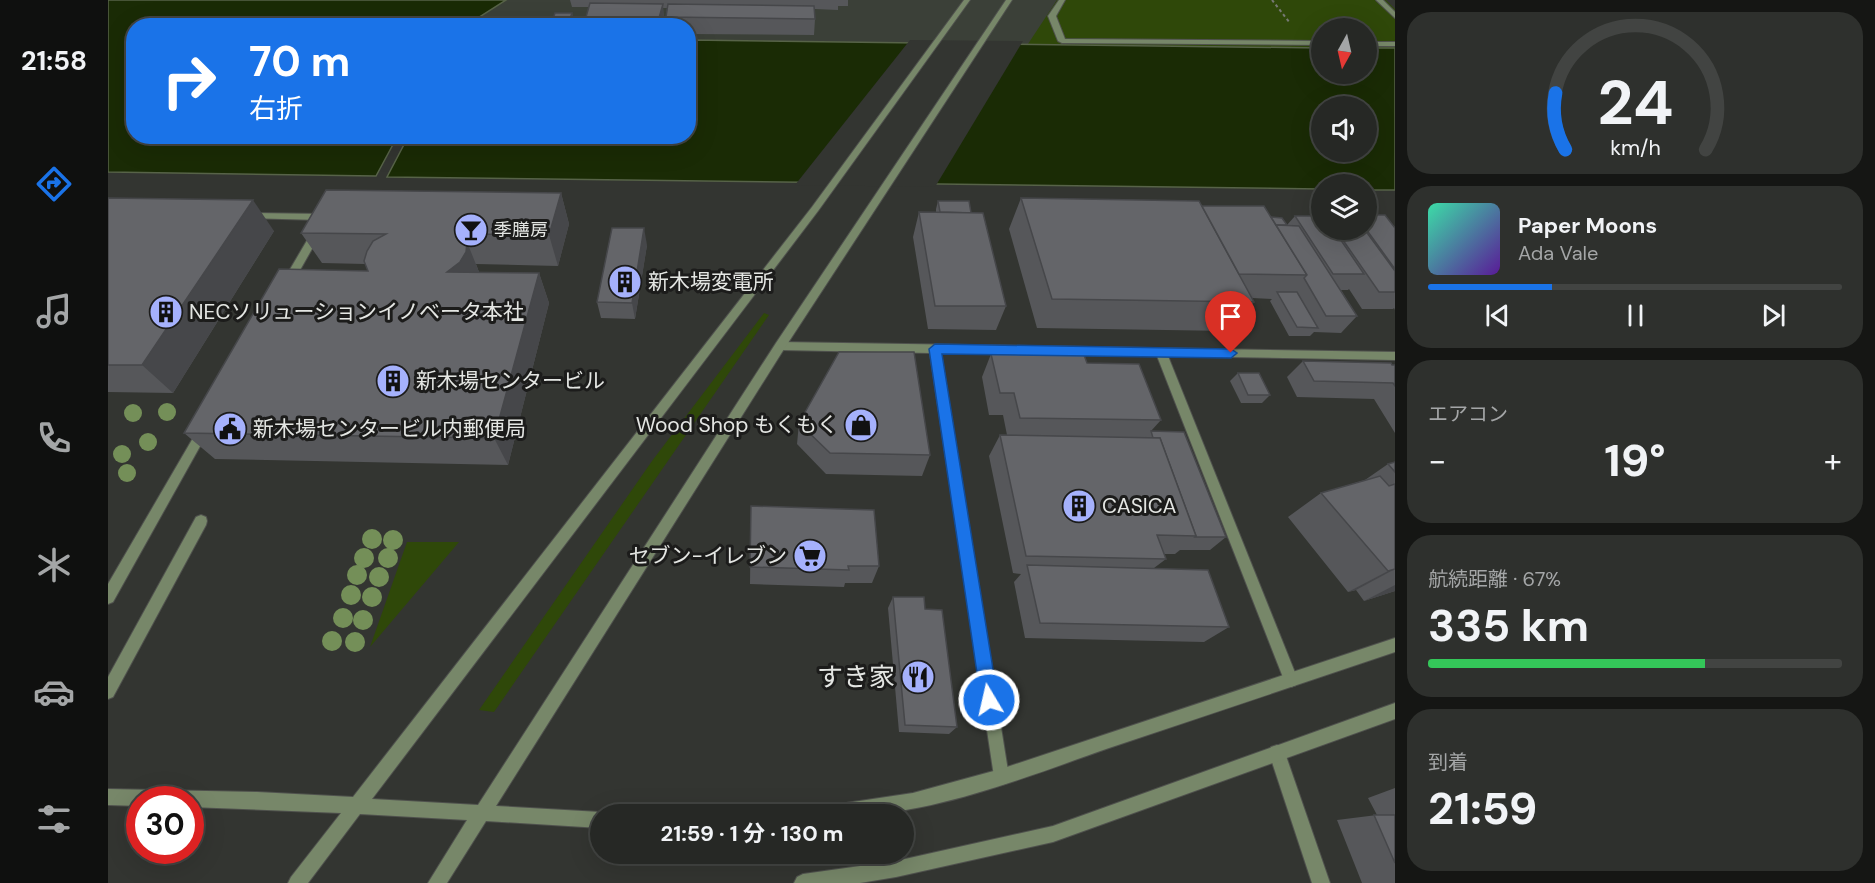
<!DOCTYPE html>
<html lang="ja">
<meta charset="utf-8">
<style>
:root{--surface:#262825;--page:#2e302d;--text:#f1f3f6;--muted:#a4a6a7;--line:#424442;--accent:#1a73e8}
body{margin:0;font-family:"DM Sans","Noto Sans JP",sans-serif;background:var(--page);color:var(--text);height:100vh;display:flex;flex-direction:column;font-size:22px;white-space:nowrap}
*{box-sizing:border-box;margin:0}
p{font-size:20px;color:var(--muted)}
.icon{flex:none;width:33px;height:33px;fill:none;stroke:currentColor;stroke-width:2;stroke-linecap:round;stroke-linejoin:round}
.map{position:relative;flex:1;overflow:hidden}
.sheet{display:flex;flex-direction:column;gap:12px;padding:12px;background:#151614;width:480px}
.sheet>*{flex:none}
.top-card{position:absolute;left:18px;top:18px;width:570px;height:126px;border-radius:24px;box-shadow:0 6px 24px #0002,0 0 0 2px var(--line);background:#1a73e8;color:#fff;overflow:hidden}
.needle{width:39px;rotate:188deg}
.buttons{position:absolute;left:1203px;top:18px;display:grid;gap:12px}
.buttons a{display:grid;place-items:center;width:66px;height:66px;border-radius:50%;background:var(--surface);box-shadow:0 6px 24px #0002,0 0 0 2px var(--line);font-size:30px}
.speed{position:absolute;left:18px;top:786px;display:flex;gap:12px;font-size:30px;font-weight:700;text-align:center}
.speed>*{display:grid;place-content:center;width:78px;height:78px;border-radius:50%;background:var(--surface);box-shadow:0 6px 24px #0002,0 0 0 2px var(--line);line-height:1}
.speed .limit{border:9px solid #d22;background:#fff;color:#111}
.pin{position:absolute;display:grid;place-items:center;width:51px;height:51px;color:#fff;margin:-62px -26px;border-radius:50% 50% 50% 0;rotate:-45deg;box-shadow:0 0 6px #0007}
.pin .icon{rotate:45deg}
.me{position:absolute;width:66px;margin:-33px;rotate:351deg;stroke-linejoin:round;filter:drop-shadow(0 0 4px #0008)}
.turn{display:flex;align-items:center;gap:21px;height:126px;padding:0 24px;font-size:27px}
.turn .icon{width:78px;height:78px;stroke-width:2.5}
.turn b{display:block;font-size:42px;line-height:51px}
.big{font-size:45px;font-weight:700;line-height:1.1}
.sheet .card{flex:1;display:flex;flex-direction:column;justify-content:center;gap:9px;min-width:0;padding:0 21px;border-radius:24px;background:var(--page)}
.sheet .dial{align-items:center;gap:0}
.dial svg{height:156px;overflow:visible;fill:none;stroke:var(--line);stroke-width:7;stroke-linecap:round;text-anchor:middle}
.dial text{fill:var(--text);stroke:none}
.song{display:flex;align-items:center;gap:18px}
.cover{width:72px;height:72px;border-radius:9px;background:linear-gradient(135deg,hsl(160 70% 55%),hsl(270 70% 35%))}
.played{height:6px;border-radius:3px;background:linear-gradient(90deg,var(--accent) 30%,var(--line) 30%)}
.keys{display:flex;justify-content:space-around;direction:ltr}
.heat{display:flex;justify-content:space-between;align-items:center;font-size:33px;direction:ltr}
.charge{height:9px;border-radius:4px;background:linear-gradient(90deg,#34c759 67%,var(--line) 0)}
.trip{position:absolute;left:482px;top:804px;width:324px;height:60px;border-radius:30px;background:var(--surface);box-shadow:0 6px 24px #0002,0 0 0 2px var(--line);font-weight:700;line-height:60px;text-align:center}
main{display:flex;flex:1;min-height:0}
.tab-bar{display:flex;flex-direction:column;width:108px;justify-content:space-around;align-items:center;background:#0f100f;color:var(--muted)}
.tab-bar .icon{width:42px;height:42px}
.tab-bar .on{color:var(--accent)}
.tab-bar b{font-size:27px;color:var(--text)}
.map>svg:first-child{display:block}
</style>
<main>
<nav class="tab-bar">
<b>21:58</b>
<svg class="icon on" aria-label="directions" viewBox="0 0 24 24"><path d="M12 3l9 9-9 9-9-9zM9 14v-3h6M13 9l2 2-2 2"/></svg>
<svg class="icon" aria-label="music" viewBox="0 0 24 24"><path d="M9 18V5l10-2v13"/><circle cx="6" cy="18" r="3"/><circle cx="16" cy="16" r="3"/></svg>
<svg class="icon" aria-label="phone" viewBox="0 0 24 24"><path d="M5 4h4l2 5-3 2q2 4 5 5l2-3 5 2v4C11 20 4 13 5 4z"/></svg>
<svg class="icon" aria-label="climate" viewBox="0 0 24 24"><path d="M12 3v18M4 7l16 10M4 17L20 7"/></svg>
<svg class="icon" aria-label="car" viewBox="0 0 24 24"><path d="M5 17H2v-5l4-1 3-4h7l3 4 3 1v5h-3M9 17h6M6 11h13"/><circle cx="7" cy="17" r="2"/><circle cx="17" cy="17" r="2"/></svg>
<svg class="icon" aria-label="filters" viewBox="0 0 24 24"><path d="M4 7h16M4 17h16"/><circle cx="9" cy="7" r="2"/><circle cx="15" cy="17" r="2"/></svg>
</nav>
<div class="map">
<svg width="1287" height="883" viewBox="0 0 1287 883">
<rect width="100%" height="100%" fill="#333531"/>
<path fill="#3b4038" d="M398,0H1278L1287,9V48L1258,28H1214L1213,48L581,40L580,26H359Z"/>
<g fill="#2f4809">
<path d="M949,0H1278L1287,9V48H1259L1258,28H1214L1213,48L920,44Z"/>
<path d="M656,313L661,315L386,712L371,710L544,461Z"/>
<path d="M299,542H351L262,647Z"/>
</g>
<g fill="#1a2b05" stroke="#576348" stroke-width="1.5" fill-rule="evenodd">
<path d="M0,0H398L359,25L26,26V136L289,137L268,176L0,172Z"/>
<path d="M581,40L1213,48L1214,74H1258L1259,48H1287V190H1259L1258,184H1214L1213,189L279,177L300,137L580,136ZM1214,106H1258V152H1214Z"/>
</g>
<path fill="#333531" d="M802,40L915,41L827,187L687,185Z"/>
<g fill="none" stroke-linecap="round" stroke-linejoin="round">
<g stroke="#4f514d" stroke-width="2">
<g id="service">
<path d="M139,213L217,214L222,217L183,286H175L174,283L211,220L136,218V214Z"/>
<path d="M96,424L100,426L102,429L100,432L5,602L0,604V584L92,426Z"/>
<path d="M93,515L98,517L99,521L98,525L5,697L0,699V677L88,517Z"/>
</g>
</g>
<g stroke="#4f514d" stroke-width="2">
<g id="pedestrian">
<path d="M951,0H957L948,16L957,39L1214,41V45L954,43L950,41L940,16Z"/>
<path d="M1268,0H1275L1287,12V18Z"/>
<rect x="1258" y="42" width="29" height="4"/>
</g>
</g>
<g stroke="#4f514d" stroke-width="2">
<g id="minor">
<path d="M672,342L1287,352V360L1060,356L1190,680L1188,685L1183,687L1178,685L1049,356L833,353L901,777L899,783L893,785L887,783L822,353L672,350L667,346Z"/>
<path d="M1169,745L1175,747L1177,753L1222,883H1204L1161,753L1163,747Z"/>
</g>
</g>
<g stroke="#4f514d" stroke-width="2">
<g id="tertiary">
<path d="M856,0H862L710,211L264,799L370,805L668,343L898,0H904L676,349L388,806L492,812L498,814H492V828L378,821L339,883H320L359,820L252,814L200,883H180L183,877L233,813L82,807V800H32V806L0,805V789L149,792L245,797L704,207Z"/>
<path d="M1287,638V652C1192,684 1097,716 1001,748C915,778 801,825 710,814L712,808L718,806L805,793L893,769Z"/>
<path d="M1287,703V719L945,842L788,877L752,883H686L689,877L695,874L788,861L945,826Z"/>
</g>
</g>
<path stroke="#777975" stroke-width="2" stroke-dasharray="3 3" stroke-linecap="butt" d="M1164,0L1182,23"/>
<use href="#service" fill="#778769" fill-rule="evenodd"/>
<use href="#pedestrian" fill="#778769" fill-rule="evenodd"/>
<use href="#minor" fill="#778769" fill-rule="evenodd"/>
<use href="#tertiary" fill="#778769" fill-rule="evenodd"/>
</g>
<g fill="#748f58">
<circle cx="59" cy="412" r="9"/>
<circle cx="25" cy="413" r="9"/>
<circle cx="40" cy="442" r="9"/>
<circle cx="14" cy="454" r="9"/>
<circle cx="19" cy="473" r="9"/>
<circle cx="264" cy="539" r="10"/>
<circle cx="285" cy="540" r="10"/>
<circle cx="256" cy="558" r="10"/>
<circle cx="280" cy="558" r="10"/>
<circle cx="249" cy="575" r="10"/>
<circle cx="271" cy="577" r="10"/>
<circle cx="243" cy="595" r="10"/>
<circle cx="264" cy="597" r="10"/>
<circle cx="235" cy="618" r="10"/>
<circle cx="255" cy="620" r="10"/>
<circle cx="224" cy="641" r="10"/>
<circle cx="247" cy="642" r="10"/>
</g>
<g fill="#56575a">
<path d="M462,0H740V6H730V10L707,9V19L706,35L580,34V26H559L558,17L559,8H555L556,20L555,26H479L478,17L481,7H464Z"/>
<path d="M464,13L466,21L464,26H443V24Z"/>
<path d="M453,193L461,224L450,266L368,264L371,272L431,273L441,303L400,465L107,459L76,433L260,271L257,264L214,263L193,233Z"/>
<path d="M0,198L166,231L65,393L0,392Z"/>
<path d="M913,198L1094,206L1163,217L1179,225L1187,216L1214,230L1287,228V310L1286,308L1285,309H1254L1241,289L1240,290H1233L1249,316L1233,333L1206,332L1202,336H1181L1162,301L1164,299L1144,298L1146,302L1121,331L929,328L901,229Z"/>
<path d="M830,201L863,213L898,306L888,330L820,329L805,237L811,212H828V209Z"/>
<path d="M539,245L527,319L493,318L489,302Z"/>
<path d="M883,354L979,363L1053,420L1043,431L1118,537L1102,550H1072L1067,554H1056L1058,559L1046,568L1121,627L1096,642L917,638L906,582L913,574L905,573L881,456L892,435H899L895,415H881L874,377Z"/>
<path d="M1195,361L1287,365V433L1266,399L1189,397L1179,377Z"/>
<path d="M1130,373L1162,395L1154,403H1133L1122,381Z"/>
<path d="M691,423L822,455L814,476L718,474L689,444Z"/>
<path d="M1287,462V591L1256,601L1248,590L1240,592L1180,517L1213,493L1257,480L1280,464Z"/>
<path d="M643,506L771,566L764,583H737L736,587L642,584Z"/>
<path d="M785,597L817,609L849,727L841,734L791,732L780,608Z"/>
<path d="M1287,788V883H1254L1229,820L1269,815L1260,798Z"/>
</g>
<g fill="#46474a">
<path d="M555,4L556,20L555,26H552L551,18Z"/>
<path d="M464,13L466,21L464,26H461Z"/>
<path d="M453,193L461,224L450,266L441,235Z"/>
<path d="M145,200L166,231L65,393L34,365Z"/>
<path d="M536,228L539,245L527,319L524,303Z"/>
<path d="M359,242L371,272H339Z"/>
<path d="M431,273L441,303L400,465L386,438Z"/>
<path d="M1287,569L1248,590L1240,592L1280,571Z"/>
<path d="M1287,585V591L1256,601Z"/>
</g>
<g fill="#646569" stroke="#46474a" stroke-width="1.5">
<path d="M482,3L555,4L551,18L478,17Z"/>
<path d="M560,4L706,6L707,19L558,17Z"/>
<path d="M447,13H464L460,24H443Z"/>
<path d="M218,190L453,193L441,235L354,234L359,242L358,252L352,262L339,272L431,273L386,438L76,433L171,269L260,271L256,261L259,251L265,241L278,234L193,233Z"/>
<path d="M0,198L145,200L34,365H0Z"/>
<path d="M913,198L1091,201L1146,302L944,299Z"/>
<path d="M830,201H861L863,213L832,212Z"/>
<path d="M1094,206H1156L1199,275L1131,274Z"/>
<path d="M811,212L875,213L898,306H827Z"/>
<path d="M1258,215H1277L1287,228V269L1258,229Z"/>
<path d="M1187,216H1214V230H1226L1256,274H1225Z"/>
<path d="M1163,217L1174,218L1179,225H1168Z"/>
<path d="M1168,225L1191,226L1249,316H1218L1196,278L1199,275Z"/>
<path d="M504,228H536L524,303L489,302Z"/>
<path d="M1228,230H1257L1287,271V292H1271Z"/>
<path d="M1169,292H1189L1210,328L1189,327Z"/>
<path d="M731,352H806L822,455L722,453L691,423Z"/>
<path d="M883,354L976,355L979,363L1031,364L1053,420L912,418L906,393H892Z"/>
<path d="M1195,361L1283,363L1284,365H1287V386L1285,383L1206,381Z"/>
<path d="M1130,373H1151L1162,395H1140Z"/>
<path d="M1043,431L1076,432L1118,537H1087L1088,536L1052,438H1045Z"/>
<path d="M892,435L1052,438L1088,536L1049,535L1058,559L918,556Z"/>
<path d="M1287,462V472L1280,464Z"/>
<path d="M1272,476L1281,486L1287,484V569L1280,571L1213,493Z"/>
<path d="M643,506L766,510L771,566H740L741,570L642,567Z"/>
<path d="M919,565L1100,570L1121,627L932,623Z"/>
<path d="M785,597H816L817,609L834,610L849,727L797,725Z"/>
<path d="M1266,815H1287V863Z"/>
</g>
<path fill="#1a73e8" stroke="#114b97" stroke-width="1.5" d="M827,344L1123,349L1129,353L1123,358L834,354L890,700L887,706L881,709L875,706L873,700L821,349Z"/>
<defs>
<g id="bar-disc" transform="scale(1.725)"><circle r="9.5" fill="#a5b1fc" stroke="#1c1c1b"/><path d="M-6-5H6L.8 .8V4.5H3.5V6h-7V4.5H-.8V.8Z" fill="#111"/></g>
<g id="building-disc" transform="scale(1.725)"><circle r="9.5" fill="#a5b1fc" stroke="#1c1c1b"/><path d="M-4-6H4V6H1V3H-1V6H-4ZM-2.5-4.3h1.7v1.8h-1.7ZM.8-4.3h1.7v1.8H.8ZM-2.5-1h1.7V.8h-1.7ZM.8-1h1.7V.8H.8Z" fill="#111"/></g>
<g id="shop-disc" transform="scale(1.725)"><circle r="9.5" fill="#a5b1fc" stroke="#1c1c1b"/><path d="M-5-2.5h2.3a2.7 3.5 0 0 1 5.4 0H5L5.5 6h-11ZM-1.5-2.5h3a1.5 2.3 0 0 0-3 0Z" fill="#111"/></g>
<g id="civic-disc" transform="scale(1.725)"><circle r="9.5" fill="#a5b1fc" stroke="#1c1c1b"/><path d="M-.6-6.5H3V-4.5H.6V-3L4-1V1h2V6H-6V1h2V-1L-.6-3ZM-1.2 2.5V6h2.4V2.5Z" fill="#111"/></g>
<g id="supermarket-disc" transform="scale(1.725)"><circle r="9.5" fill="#a5b1fc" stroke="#1c1c1b"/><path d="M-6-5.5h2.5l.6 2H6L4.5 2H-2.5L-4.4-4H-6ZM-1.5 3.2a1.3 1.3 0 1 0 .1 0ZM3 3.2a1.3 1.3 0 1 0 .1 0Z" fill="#111"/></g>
<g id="restaurant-disc" transform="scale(1.725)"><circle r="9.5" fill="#a5b1fc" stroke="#1c1c1b"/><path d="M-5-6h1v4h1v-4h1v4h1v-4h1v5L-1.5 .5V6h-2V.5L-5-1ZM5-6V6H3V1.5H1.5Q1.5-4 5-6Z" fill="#111"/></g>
</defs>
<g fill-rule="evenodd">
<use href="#bar-disc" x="363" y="230"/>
<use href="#building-disc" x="517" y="282"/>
<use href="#building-disc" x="58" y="312"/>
<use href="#building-disc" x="285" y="381"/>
<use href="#shop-disc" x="753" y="425"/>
<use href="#civic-disc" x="122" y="429"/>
<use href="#building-disc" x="971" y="506"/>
<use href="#supermarket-disc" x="702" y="556"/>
<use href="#restaurant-disc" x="810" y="677"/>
</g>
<g text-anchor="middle" stroke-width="6" stroke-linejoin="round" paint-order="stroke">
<g font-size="18" fill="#e4e6e3" stroke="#1c1c1b" text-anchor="start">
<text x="386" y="236">季膳房</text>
</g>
<g font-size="21" fill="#e4e6e3" stroke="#1c1c1b" text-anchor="start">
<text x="540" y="289">新木場変電所</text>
<text x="81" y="319">NECソリューションイノベータ本社</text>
<text x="308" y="388">新木場センタービル</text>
<text x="730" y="432" text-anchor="end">Wood Shop もくもく</text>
<text x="145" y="436">新木場センタービル内郵便局</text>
<text x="994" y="513">CASICA</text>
<text x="679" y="563" text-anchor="end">セブン-イレブン</text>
</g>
<g font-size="26" fill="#e4e6e3" stroke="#1c1c1b" text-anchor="end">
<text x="787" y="686">すき家</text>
</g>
</g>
</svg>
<div class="buttons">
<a><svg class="needle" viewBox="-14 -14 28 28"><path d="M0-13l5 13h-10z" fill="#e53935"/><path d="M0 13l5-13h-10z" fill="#a4a6a7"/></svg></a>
<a><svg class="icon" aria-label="sound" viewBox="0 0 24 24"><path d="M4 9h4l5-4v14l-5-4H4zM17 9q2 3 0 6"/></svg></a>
<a><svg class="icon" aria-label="layers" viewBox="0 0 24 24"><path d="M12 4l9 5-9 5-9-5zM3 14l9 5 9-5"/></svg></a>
</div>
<div class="speed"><div class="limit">30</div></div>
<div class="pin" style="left:1123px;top:353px;background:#d93025"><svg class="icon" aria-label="arrive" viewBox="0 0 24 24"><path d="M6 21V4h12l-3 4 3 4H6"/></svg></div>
<svg class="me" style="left:881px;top:700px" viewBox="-20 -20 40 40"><circle r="17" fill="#1a73e8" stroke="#fff" stroke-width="3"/><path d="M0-11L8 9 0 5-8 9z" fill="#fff"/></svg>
<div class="trip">21:59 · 1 分 · 130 m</div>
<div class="top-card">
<div class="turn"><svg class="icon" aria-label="right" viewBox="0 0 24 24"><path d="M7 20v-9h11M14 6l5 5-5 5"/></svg><div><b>70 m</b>右折</div></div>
</div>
</div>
<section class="sheet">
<div class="card dial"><svg viewBox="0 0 100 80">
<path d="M14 69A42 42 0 1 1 86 69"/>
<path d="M14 69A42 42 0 0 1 9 40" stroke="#1a73e8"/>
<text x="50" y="56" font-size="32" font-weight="700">24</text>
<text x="50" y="72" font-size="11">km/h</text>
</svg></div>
<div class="card">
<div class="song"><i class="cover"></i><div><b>Paper Moons</b><p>Ada Vale</p></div></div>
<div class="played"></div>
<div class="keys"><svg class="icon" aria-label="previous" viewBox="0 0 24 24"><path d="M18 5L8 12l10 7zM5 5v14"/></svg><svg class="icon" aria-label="pause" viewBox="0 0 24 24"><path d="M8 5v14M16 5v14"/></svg><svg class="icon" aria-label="next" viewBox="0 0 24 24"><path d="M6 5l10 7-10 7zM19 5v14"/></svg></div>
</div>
<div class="card"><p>エアコン</p>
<div class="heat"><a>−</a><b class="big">19°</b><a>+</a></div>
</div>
<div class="card"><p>航続距離 · 67%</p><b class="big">335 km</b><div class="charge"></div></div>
<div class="card"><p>到着</p><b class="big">21:59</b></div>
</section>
</main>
